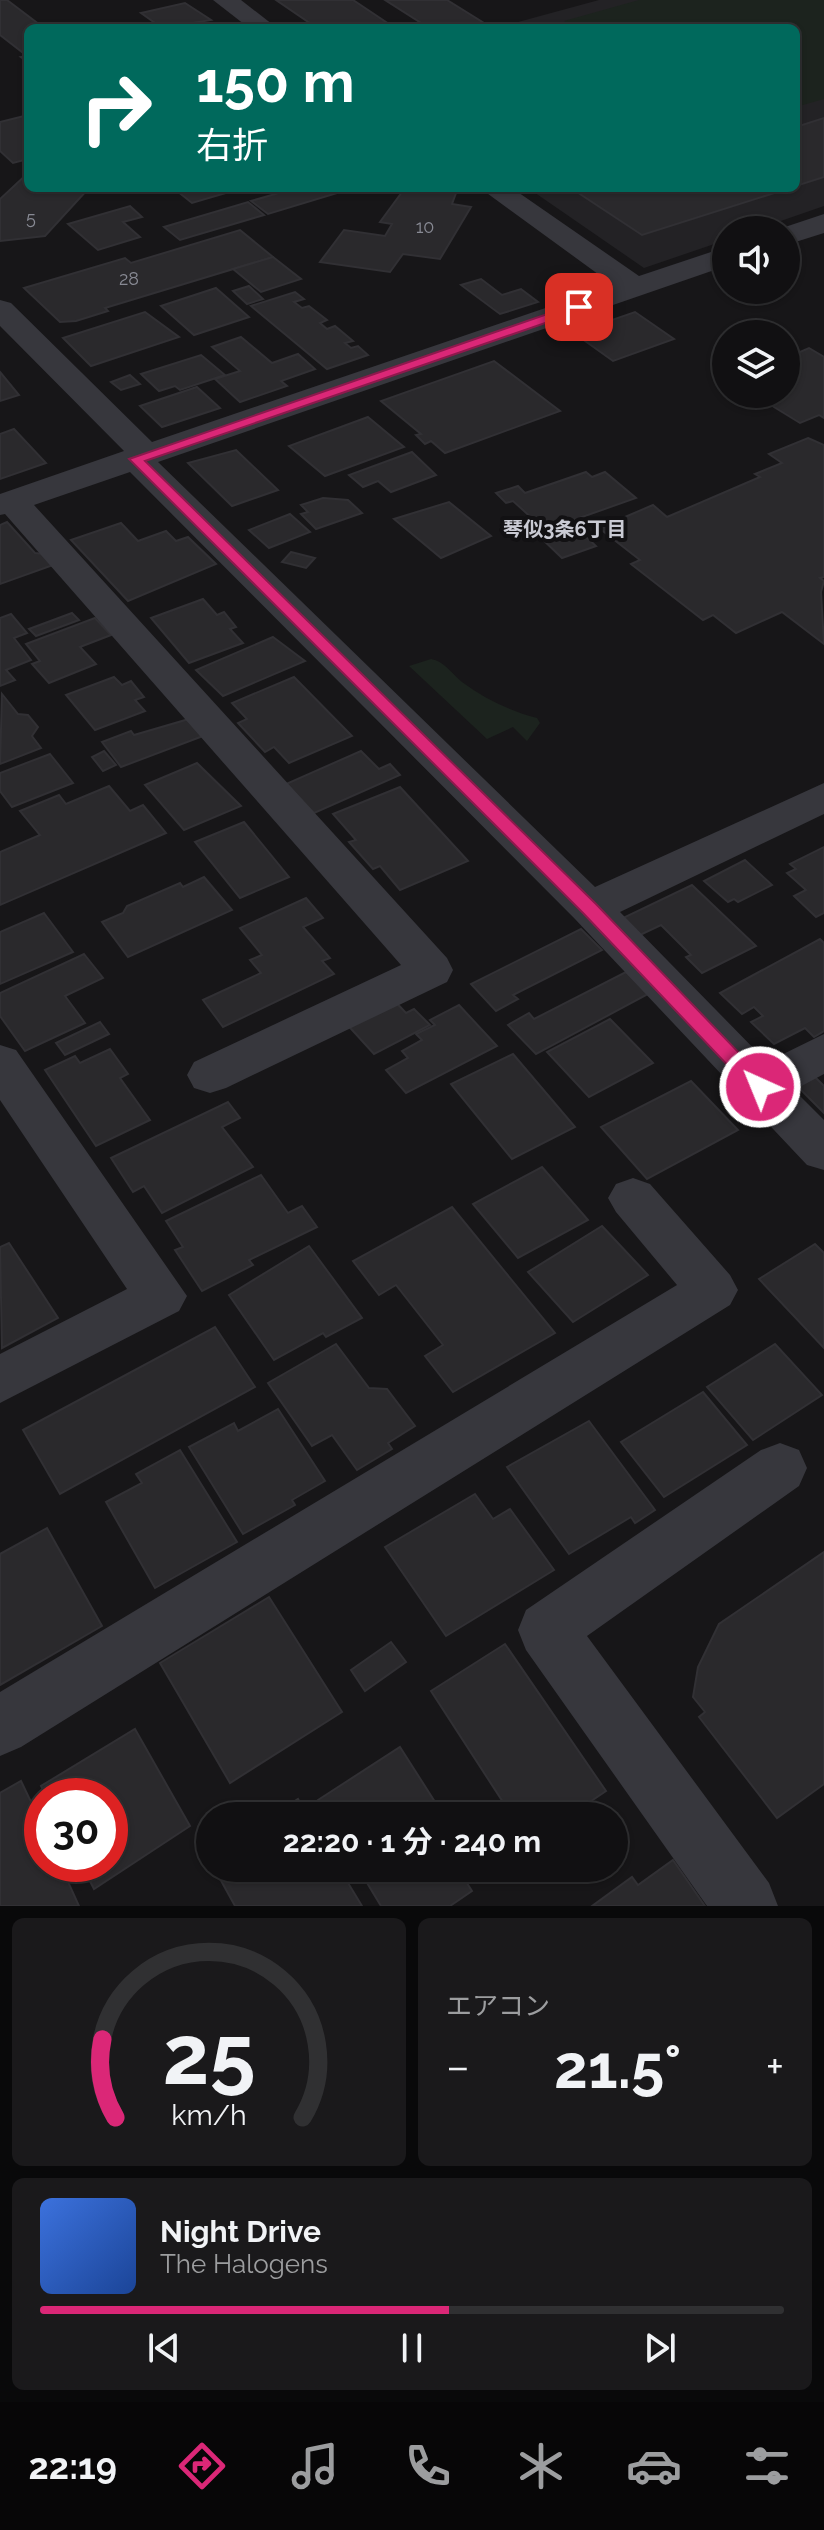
<!DOCTYPE html>
<html lang="ja">
<meta charset="utf-8">
<style>
:root{--surface:#111012;--page:#1a191b;--text:#f1f3f6;--muted:#9c9d9f;--line:#303032;--accent:#db2777}
body{margin:0;font-family:Raleway,"Noto Sans JP",sans-serif;background:var(--page);color:var(--text);height:100vh;display:flex;flex-direction:column;font-size:30px;white-space:nowrap}
*{box-sizing:border-box;margin:0}
p{font-size:26px;color:var(--muted)}
.icon{flex:none;width:44px;height:44px;fill:none;stroke:currentColor;stroke-width:2;stroke-linecap:round;stroke-linejoin:round}
.map{position:relative;height:1906px;overflow:hidden}
.details{display:flex;flex-direction:column;gap:12px;padding:12px;background:#09090a;flex:1}
.details>*{flex:none}
.hud{position:absolute;left:24px;top:24px;width:776px;height:168px;border-radius:12px;box-shadow:0 2px 6px #0004,0 0 0 2px var(--line);background:#00695c;color:#fff;overflow:hidden}
.tools{position:absolute;left:712px;top:216px;display:grid;gap:16px}
.tools a{display:grid;place-items:center;width:88px;height:88px;border-radius:50%;background:var(--surface);box-shadow:0 2px 6px #0004,0 0 0 2px var(--line);font-size:40px}
.speed{position:absolute;left:24px;top:1778px;display:flex;gap:16px;font-size:40px;font-weight:700;text-align:center}
.speed>*{display:grid;place-content:center;width:104px;height:104px;border-radius:50%;background:var(--surface);box-shadow:0 2px 6px #0004,0 0 0 2px var(--line);line-height:1}
.speed .limit{border:12px solid #d22;background:#fff;color:#111}
.pin{position:absolute;display:grid;place-items:center;width:68px;height:68px;color:#fff;margin:-34px;border-radius:16px;box-shadow:0 4px 12px #0006}
.me{position:absolute;width:88px;margin:-44px;rotate:316deg;stroke-linejoin:round;filter:drop-shadow(0 0 6px #0008)}
.turn{display:flex;align-items:center;gap:28px;height:168px;padding:0 40px;font-size:36px}
.turn .icon{width:104px;height:104px;stroke-width:2.5}
.turn b{display:block;font-size:56px;line-height:68px}
.big{font-size:60px;font-weight:700;line-height:1.1}
.details .tile{flex:1;display:flex;flex-direction:column;justify-content:center;gap:12px;min-width:0;padding:0 28px;border-radius:12px;background:var(--page)}
.details .dial{align-items:center;gap:0}
.dial svg{height:208px;overflow:visible;fill:none;stroke:var(--line);stroke-width:7;stroke-linecap:round;text-anchor:middle}
.dial text{fill:var(--text);stroke:none}
.song{display:flex;align-items:center;gap:24px}
.cover{width:96px;height:96px;border-radius:12px;background:linear-gradient(135deg,hsl(220 70% 55%),hsl(220 70% 35%))}
.played{height:8px;border-radius:4px;background:linear-gradient(90deg,var(--accent) 55%,var(--line) 55%)}
.keys{display:flex;justify-content:space-around;direction:ltr}
.heat{display:flex;justify-content:space-between;align-items:center;font-size:44px;direction:ltr}
.details .tiles{flex:1;display:grid;gap:12px;grid-template-columns:1fr 1fr}
.tile:last-child{grid-column:span 2}
.trip{position:absolute;left:196px;top:1802px;width:432px;height:80px;border-radius:40px;background:var(--surface);box-shadow:0 2px 6px #0004,0 0 0 2px var(--line);font-weight:700;line-height:80px;text-align:center}
.tab-bar{display:flex;height:128px;justify-content:space-around;align-items:center;background:#070607;color:var(--muted)}
.tab-bar .icon{width:56px;height:56px}
.tab-bar .active{color:var(--accent)}
.tab-bar b{font-size:36px;color:var(--text)}
.map>svg:first-child{display:block}
</style>
<div class="map">
<svg width="824" height="1906" viewBox="0 0 824 1906">
<rect width="100%" height="100%" fill="#171618"/>
<path fill="#232225" d="M599,0H824V206L755,230H726V240L644,268L528,188H796V28L503,26Z"/>
<g fill="#1c231e">
<path d="M639,0H824V99L796,107V28H577L564,21Z"/>
<path d="M431,659C444,661 452,674 462,682C485,699 510,711 537,718L540,723L527,741L513,727L487,739L409,666Z"/>
</g>
<g fill="#2a292c" stroke="#313034" stroke-width="2">
<path d="M0,0H7L44,28H28V62L21,57L27,56L0,35Z"/>
<path d="M276,0H353L386,22L361,28H317Z"/>
<path d="M385,0H447L492,28H429Z"/>
<path d="M185,3L211,20L162,28L141,13Z"/>
<path d="M28,115V159L13,163L0,151V122Z"/>
<path d="M824,118V177L796,186V127Z"/>
<path d="M27,174L28,188H89L45,236L0,241V199Z"/>
<path d="M189,188H224L229,192L192,203L177,191Z"/>
<path d="M296,188H343L347,190L268,214L251,201Z"/>
<path d="M405,188L456,193L452,204L471,207L440,259L403,254L390,272L320,262L344,230L385,236L392,224L380,222Z"/>
<path d="M584,188H790L642,235L580,194L588,191Z"/>
<path d="M248,202L264,215L180,240L164,227Z"/>
<path d="M130,206L142,217L123,222L140,237L98,250L68,224Z"/>
<path d="M240,230L273,257L105,308L108,311L76,321L60,322L24,288L125,258L131,263Z"/>
<path d="M273,257L301,279L261,292L233,269Z"/>
<path d="M481,279L502,295L521,289L538,302L500,314L461,285Z"/>
<path d="M249,286L263,299L247,304L233,291Z"/>
<path d="M216,288L249,317L194,335L161,306Z"/>
<path d="M295,292L304,299L294,302L302,308L309,306L327,320L320,323L327,329L335,326L353,341L345,343L351,348L358,346L368,355L327,369L251,306Z"/>
<path d="M145,312L179,337L91,366L63,338Z"/>
<path d="M635,312L674,339L613,361L574,333Z"/>
<path d="M241,337L272,363L298,354L315,369L281,381L287,386L240,402L215,379L240,371L212,347Z"/>
<path d="M809,348L824,357V418L819,415L800,423L753,394H786V358Z"/>
<path d="M201,355L225,375L180,390L175,386L159,391L141,374Z"/>
<path d="M494,361L560,411L445,453L431,441L425,444L416,435L421,434L381,401Z"/>
<path d="M0,372L19,395L0,401Z"/>
<path d="M130,375L140,384L121,390L111,382Z"/>
<path d="M197,387L220,408L162,427L140,406Z"/>
<path d="M368,417L404,447L325,476L289,446Z"/>
<path d="M14,429L46,463L0,479V434Z"/>
<path d="M808,438L824,445V577L820,578L824,581L821,592L824,644L782,612L736,633L713,615L703,620L631,564L640,560L599,528L653,505L667,517L760,477L755,474L782,463L769,454Z"/>
<path d="M236,450L278,490L232,506L188,463Z"/>
<path d="M412,452L436,475L391,492L378,481L363,487L349,475Z"/>
<path d="M586,472L592,477L605,472L636,498L545,530L513,501L506,503L496,493L518,486L525,493Z"/>
<path d="M323,498L348,500L362,513L316,529L301,514L308,512L301,505Z"/>
<path d="M449,502L491,536L441,558L394,519Z"/>
<path d="M290,514L310,532L269,548L249,530Z"/>
<path d="M7,522L35,553L44,554L53,565L0,584V525Z"/>
<path d="M121,523L138,541L166,531L176,541L188,537L216,564L128,601L71,540Z"/>
<path d="M573,525L596,546L562,558L540,537Z"/>
<path d="M291,552L315,558L306,568L282,562Z"/>
<path d="M203,599L217,615L224,612L236,627L230,629L243,643L189,663L151,618Z"/>
<path d="M72,613L79,620L36,636L29,629Z"/>
<path d="M11,614L27,633L14,638L31,660L6,670L15,680L0,686V618Z"/>
<path d="M95,618L111,635L80,647L96,664L49,683L32,664L40,661L26,644Z"/>
<path d="M273,637L305,661L223,696L196,670Z"/>
<path d="M114,677L122,685L131,681L144,697L135,700L145,711L95,730L66,695Z"/>
<path d="M294,677L352,736L289,763L274,747L265,752L238,723L247,719L232,703Z"/>
<path d="M2,694L18,714L28,715L38,727L32,736L41,748L0,764Z"/>
<path d="M189,719L203,736L121,767L102,742L131,731L134,735Z"/>
<path d="M104,751L116,765L103,771L92,757Z"/>
<path d="M361,751L379,769L390,764L400,775L314,813L286,784Z"/>
<path d="M50,754L73,783L12,807L0,791V773Z"/>
<path d="M197,763L241,806L184,830L145,785Z"/>
<path d="M109,786L130,811L143,805L166,833L0,905V852L40,835L20,811L59,795L66,804Z"/>
<path d="M400,787L468,861L400,890L380,866L373,869L349,842L356,840L333,814Z"/>
<path d="M244,822L289,877L240,898L195,842Z"/>
<path d="M824,847V913L816,917L794,896L806,890L787,873L796,869L790,864Z"/>
<path d="M745,860L772,885L738,902L734,899L728,902L704,881Z"/>
<path d="M204,877L232,910L128,957L102,922L123,913L127,906L180,883L183,887Z"/>
<path d="M692,885L756,946L702,973L686,957L691,955L661,925L640,935L623,918Z"/>
<path d="M306,898L323,918L303,927L330,958L322,961L334,974L223,1027L203,1000L261,973L250,960L262,955L240,928Z"/>
<path d="M44,913L73,952L0,984V932Z"/>
<path d="M581,929L602,950L513,995L518,999L496,1011L471,984Z"/>
<path d="M820,939L824,943V1031L814,1037L805,1028L774,1044L751,1022L763,1016L754,1007L742,1014L720,993Z"/>
<path d="M84,954L103,978L65,996L85,1023L25,1051L0,1016V993Z"/>
<path d="M626,972L648,994L536,1054L508,1025L529,1013L534,1019Z"/>
<path d="M390,996L406,1013L414,1009L430,1025L374,1054L343,1020Z"/>
<path d="M459,1005L497,1046L406,1093L386,1070L408,1058L402,1051L422,1040L416,1034L435,1025L430,1020Z"/>
<path d="M610,1019L653,1063L589,1097L547,1052Z"/>
<path d="M100,1022L109,1034L65,1055L56,1043Z"/>
<path d="M110,1049L128,1074L120,1078L150,1120L96,1146L45,1070L75,1056L80,1063Z"/>
<path d="M513,1054L575,1127L512,1159L451,1084Z"/>
<path d="M815,1077L824,1086V1113L798,1087Z"/>
<path d="M691,1081L738,1130L647,1179L601,1127Z"/>
<path d="M228,1102L240,1118L222,1127L253,1167L162,1213L144,1186L133,1192L111,1158Z"/>
<path d="M542,1167L588,1220L518,1258L473,1204Z"/>
<path d="M261,1175L288,1213L302,1206L317,1227L249,1260L253,1265L202,1291L175,1250L183,1247L166,1221Z"/>
<path d="M452,1207L555,1333L453,1392L425,1356L443,1345L396,1285L379,1295L353,1261Z"/>
<path d="M602,1226L648,1275L573,1322L528,1272Z"/>
<path d="M9,1243L58,1318L2,1348L0,1247Z"/>
<path d="M815,1244L824,1253V1348L759,1279Z"/>
<path d="M309,1246L362,1318L326,1337L323,1333L274,1360L229,1295Z"/>
<path d="M215,1327L255,1387L60,1494L23,1430Z"/>
<path d="M336,1344L369,1388L387,1389L415,1426L388,1443L392,1449L357,1470L332,1435L312,1446L268,1383Z"/>
<path d="M775,1344L822,1395L753,1440L707,1387Z"/>
<path d="M703,1392L747,1445L664,1497L621,1442Z"/>
<path d="M278,1409L325,1481L292,1500L295,1505L243,1534L189,1447L234,1423L238,1431Z"/>
<path d="M589,1421L655,1510L635,1523L631,1517L569,1554L507,1467Z"/>
<path d="M180,1450L237,1542L155,1588L106,1502L142,1483L136,1474Z"/>
<path d="M475,1494L493,1519L510,1509L554,1570L446,1636L385,1547Z"/>
<path d="M47,1528L102,1626L0,1685V1554Z"/>
<path d="M824,1552V1784L777,1818L699,1717L705,1712L693,1697L698,1667L719,1624Z"/>
<path d="M269,1597L342,1712L230,1783L160,1663Z"/>
<path d="M391,1642L406,1662L365,1691L351,1670Z"/>
<path d="M505,1644L606,1791L569,1816H512L431,1691Z"/>
<path d="M135,1729L190,1826L94,1889L81,1864H110V1796H46L41,1786Z"/>
<path d="M400,1747L444,1816H327L318,1800Z"/>
<path d="M21,1781L42,1825V1864H60L79,1906H0V1793Z"/>
<path d="M298,1799L308,1816H272Z"/>
<path d="M673,1860L705,1906H592L632,1877L638,1885Z"/>
<path d="M214,1868H339L362,1906H235Z"/>
<path d="M358,1868H478L479,1871L465,1880L472,1891L450,1906H381Z"/>
</g>
<g fill="none" stroke-linecap="round" stroke-linejoin="round">
<g fill="#37373d" fill-rule="evenodd">
<path d="M213,0H241L277,28H249Z"/>
<path d="M480,188H512L639,276L726,247V266L158,462L595,887L824,783V814L620,912L767,1062L824,1034V1074L794,1090L824,1120V1170L807,1165L575,919L130,472L34,505L447,958L453,970L447,982L226,1088L210,1093L194,1088L187,1075L194,1062L401,965L5,514L0,515V494L124,451L0,326V300L11,303L152,442L613,285Z"/>
<path d="M824,214V233L786,245V230H776Z"/>
<path d="M0,1045L16,1050L187,1296L179,1311L0,1403V1354L127,1289L0,1100Z"/>
<path d="M633,1178L650,1184L730,1275L738,1290L730,1305L21,1747L0,1756V1692L677,1285L616,1212L608,1198L616,1184Z"/>
<path d="M780,1443L799,1450L807,1468L799,1486L587,1636L769,1883L778,1906H707L526,1650L518,1630L526,1610L761,1450Z"/>
</g>
</g>
<path fill="#db2777" stroke="#8e194d" stroke-width="2" d="M579,303L585,307L583,310L145,461L596,904L766,1081L769,1087L766,1092H753L583,913L129,459Z"/>
<g text-anchor="middle" stroke-width="8" stroke-linejoin="round" paint-order="stroke">
<g font-size="18" fill="#888a94">
<text x="31" y="224">5</text>
<text x="425" y="233">10</text>
<text x="129" y="285">28</text>
</g>
<g font-size="20" font-weight="bold" fill="#cacbd4" stroke="#121113">
<text x="565" y="536">琴似3条6丁目</text>
</g>
</g>
</svg>
<div class="tools">
<a><svg class="icon" aria-label="sound" viewBox="0 0 24 24"><path d="M4 9h4l5-4v14l-5-4H4zM17 9q2 3 0 6"/></svg></a>
<a><svg class="icon" aria-label="layers" viewBox="0 0 24 24"><path d="M12 4l9 5-9 5-9-5zM3 14l9 5 9-5"/></svg></a>
</div>
<div class="speed"><div class="limit">30</div></div>
<div class="pin" style="left:579px;top:307px;background:#d93025"><svg class="icon" aria-label="arrive" viewBox="0 0 24 24"><path d="M6 21V4h12l-3 4 3 4H6"/></svg></div>
<svg class="me" style="left:760px;top:1087px" viewBox="-20 -20 40 40"><circle r="17" fill="#db2777" stroke="#fff" stroke-width="3"/><path d="M0-11L8 9 0 5-8 9z" fill="#fff"/></svg>
<div class="trip">22:20 · 1 分 · 240 m</div>
<div class="hud">
<div class="turn"><svg class="icon" aria-label="right" viewBox="0 0 24 24"><path d="M7 20v-9h11M14 6l5 5-5 5"/></svg><div><b>150 m</b>右折</div></div>
</div>
</div>
<section class="details">
<div class="tiles">
<div class="tile dial"><svg viewBox="0 0 100 80">
<path d="M14 69A42 42 0 1 1 86 69"/>
<path d="M14 69A42 42 0 0 1 9 39" stroke="#db2777"/>
<text x="50" y="56" font-size="32" font-weight="700">25</text>
<text x="50" y="72" font-size="11">km/h</text>
</svg></div>
<div class="tile"><p>エアコン</p>
<div class="heat"><a>−</a><b class="big">21.5°</b><a>+</a></div>
</div>
<div class="tile">
<div class="song"><i class="cover"></i><div><b>Night Drive</b><p>The Halogens</p></div></div>
<div class="played"></div>
<div class="keys"><svg class="icon" aria-label="previous" viewBox="0 0 24 24"><path d="M18 5L8 12l10 7zM5 5v14"/></svg><svg class="icon" aria-label="pause" viewBox="0 0 24 24"><path d="M8 5v14M16 5v14"/></svg><svg class="icon" aria-label="next" viewBox="0 0 24 24"><path d="M6 5l10 7-10 7zM19 5v14"/></svg></div>
</div>
</div>
</section>
<nav class="tab-bar">
<b>22:19</b>
<svg class="icon active" aria-label="directions" viewBox="0 0 24 24"><path d="M12 3l9 9-9 9-9-9zM9 14v-3h6M13 9l2 2-2 2"/></svg>
<svg class="icon" aria-label="music" viewBox="0 0 24 24"><path d="M9 18V5l10-2v13"/><circle cx="6" cy="18" r="3"/><circle cx="16" cy="16" r="3"/></svg>
<svg class="icon" aria-label="phone" viewBox="0 0 24 24"><path d="M5 4h4l2 5-3 2q2 4 5 5l2-3 5 2v4C11 20 4 13 5 4z"/></svg>
<svg class="icon" aria-label="climate" viewBox="0 0 24 24"><path d="M12 3v18M4 7l16 10M4 17L20 7"/></svg>
<svg class="icon" aria-label="car" viewBox="0 0 24 24"><path d="M5 17H2v-5l4-1 3-4h7l3 4 3 1v5h-3M9 17h6M6 11h13"/><circle cx="7" cy="17" r="2"/><circle cx="17" cy="17" r="2"/></svg>
<svg class="icon" aria-label="filters" viewBox="0 0 24 24"><path d="M4 7h16M4 17h16"/><circle cx="9" cy="7" r="2"/><circle cx="15" cy="17" r="2"/></svg>
</nav>
